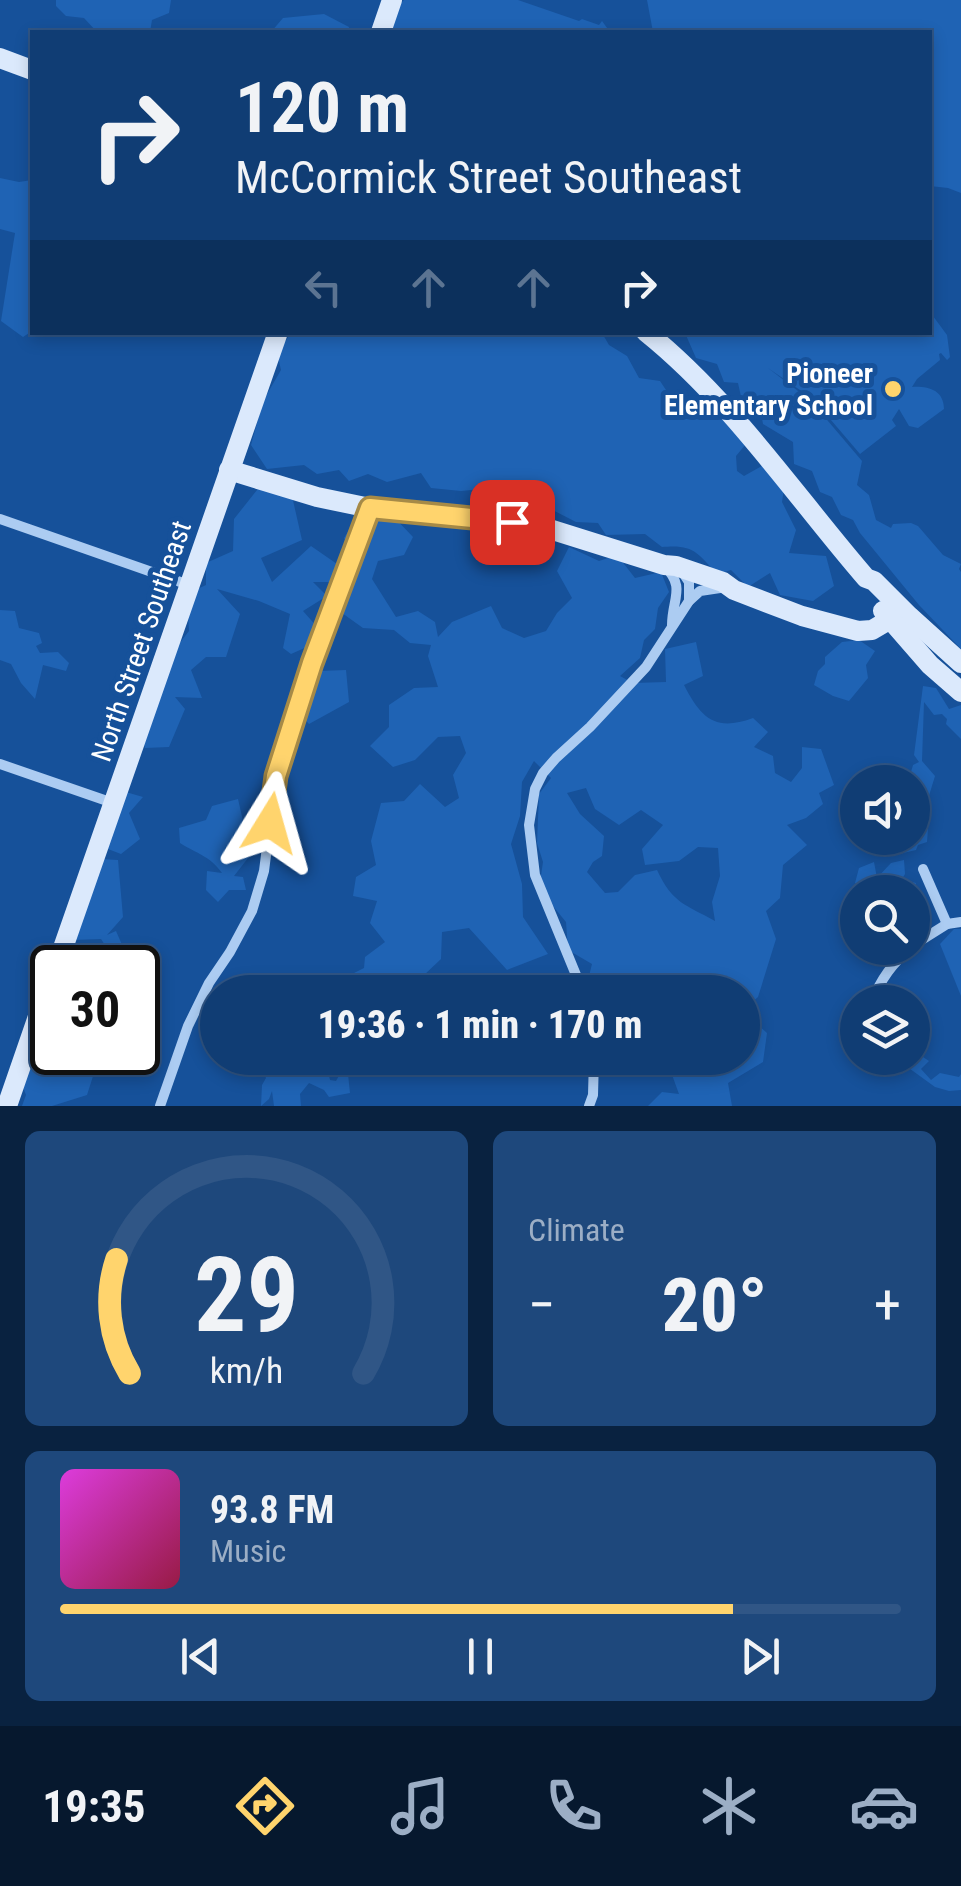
<!DOCTYPE html>
<meta charset="utf-8">
<style>
:root{--surface:#103d74;--page:#1e487c;--text:#f1f3f6;--muted:#9caec5;--line:#305686;--accent:#ffd46d}
body{margin:0;font-family:"Roboto Condensed",sans-serif;background:var(--page);color:var(--text);height:100vh;display:flex;flex-direction:column;font-size:38px;white-space:nowrap}
*{box-sizing:border-box;margin:0}
p{font-size:32px;color:var(--muted)}
.icon{flex:none;width:55px;height:55px;fill:none;stroke:currentColor;stroke-width:2;stroke-linecap:round;stroke-linejoin:round}
.map{position:relative;height:1106px;overflow:hidden}
.drawer{display:flex;flex-direction:column;gap:25px;padding:25px;background:#092240;flex:1}
.drawer>*{flex:none}
.banner{position:absolute;left:30px;top:30px;width:902px;height:305px;border-radius:0px;box-shadow:0 5px 15px #0003,0 0 0 2px var(--line);background:#103d74;color:var(--text);overflow:hidden}
.tools{position:absolute;left:840px;top:765px;display:grid;gap:20px}
.tools a{display:grid;place-items:center;width:90px;height:90px;border-radius:50%;background:var(--surface);box-shadow:0 5px 15px #0003,0 0 0 2px var(--line);font-size:50px}
.speed{position:absolute;left:30px;top:945px;display:flex;gap:20px;font-size:50px;font-weight:700;text-align:center}
.speed>*{display:grid;place-content:center;width:130px;height:130px;border-radius:50%;background:var(--surface);box-shadow:0 5px 15px #0003,0 0 0 2px var(--line);line-height:1}
.speed .limit{border:5px solid #111;border-radius:15px;background:#fff;color:#111}
.pin{position:absolute;display:grid;place-items:center;width:85px;height:85px;color:#fff;margin:-42px;border-radius:20px;box-shadow:0 5px 15px #0006}
.me{position:absolute;width:110px;margin:-55px;rotate:8deg;stroke-linejoin:round;filter:drop-shadow(0 0 8px #0008)}
.turn{display:flex;align-items:center;gap:35px;height:210px;padding:0 40px;font-size:45px}
.turn .icon{width:130px;height:130px;stroke-width:2.5}
.turn b{display:block;font-size:70px;line-height:85px}
.lanes{display:flex;align-items:center;height:95px;padding:0 40px;background:#0003;justify-content:center;gap:50px;direction:ltr}
.lanes .off{opacity:.35}
.big{font-size:75px;font-weight:800;line-height:1.1}
.drawer .tile{flex:1;display:flex;flex-direction:column;justify-content:center;gap:15px;min-width:0;padding:0 35px;border-radius:15px;background:var(--page)}
.drawer .dial{align-items:center;gap:0}
.dial svg{height:260px;overflow:visible;fill:none;stroke:var(--line);stroke-width:7;stroke-linecap:round;text-anchor:middle}
.dial text{fill:var(--text);stroke:none}
.song{display:flex;align-items:center;gap:30px}
.cover{width:120px;height:120px;border-radius:15px;background:linear-gradient(135deg,hsl(300 70% 55%),hsl(340 70% 35%))}
.played{height:10px;border-radius:5px;background:linear-gradient(90deg,var(--accent) 80%,var(--line) 80%)}
.keys{display:flex;justify-content:space-around;direction:ltr}
.heat{display:flex;justify-content:space-between;align-items:center;font-size:55px;direction:ltr}
.drawer .tiles{flex:1;display:grid;gap:25px;grid-template-columns:1fr 1fr}
.tile:last-child{grid-column:span 2}
.trip{position:absolute;left:200px;top:975px;width:560px;height:100px;border-radius:50px;background:var(--surface);box-shadow:0 5px 15px #0003,0 0 0 2px var(--line);font-weight:800;line-height:100px;text-align:center}
.tabs{display:flex;height:160px;justify-content:space-around;align-items:center;background:#06182e;color:var(--muted)}
.tabs .icon{width:70px;height:70px}
.tabs .active{color:var(--accent)}
.tabs b{font-size:45px;color:var(--text)}
.map>svg:first-child{display:block}
</style>
<div class="map">
<svg width="961" height="1106" viewBox="0 0 961 1106">
<rect width="100%" height="100%" fill="#16519a"/>
<g fill="#1f63b4" fill-rule="evenodd">
<path d="M56,0H171L169,13L152,20L150,32H97L84,18L66,16L56,6Z"/>
<path d="M404,0H518L579,21L582,19L599,25L602,21L610,32H383L394,10Z"/>
<path d="M647,0H961V193L948,188L930,186V32H653Z"/>
<path d="M324,14L349,27L348,32H271L283,18Z"/>
<path d="M0,178L19,182L32,180V331L23,337L1,321L15,233L0,229Z"/>
<path d="M930,312L947,335L950,357L947,360L941,353L939,354L940,360L917,379L912,387C928,386 944,390 944,409L918,428L909,426L899,409L892,420L896,426L860,454L813,399L768,368L811,401L862,461L857,485L869,495L876,520L891,528L893,524L911,523L918,526L943,555L961,564L959,569L961,572V649L919,605L860,533L853,520L841,515L832,497L820,492L812,471L794,464L793,442L763,424L760,408L742,401L738,383L724,382L717,364L696,358L685,333L930,332Z"/>
<path d="M291,333H602L609,345L627,356L639,378L660,381L672,399L693,406L700,418L736,421L751,438L736,456L737,471L744,476L767,463L786,475L782,502L796,530L789,553L826,556L834,586L813,601L780,595L770,573L748,587L731,570L717,574C697,552 693,544 662,547L645,534L606,535L598,523L576,522L539,503L522,507L511,495L494,497L482,489L461,491L431,488L421,473L387,482L368,474L349,481L339,470L317,474L304,465L267,469L251,445L263,401L281,370L277,353Z"/>
<path d="M261,485L292,496L302,540L261,558L272,582L311,546L337,564L331,582H313L327,596L303,611L327,638L291,654L283,648L290,614L259,601L217,589L240,614L226,657H206L191,670L202,698L175,697L185,709L169,747L145,748L141,734L165,662L189,631L188,615L178,598L206,585V563L233,551L234,519Z"/>
<path d="M392,515L413,537L404,555L378,561L372,579L396,617L418,611L435,622L438,637L452,622L491,606L502,628L524,638L546,631L557,613L572,598L557,571L569,547L599,561L617,555L635,578L661,572L669,592L658,608L655,629L644,640L640,658L620,676L633,683L666,682L665,649L696,642L703,676L684,685C701,718 715,732 753,718L768,732L754,747L773,756L775,773L791,782L802,768V747L821,749L834,785L819,793L823,804L806,818L787,825L807,845L783,865L780,898L766,911L776,939L758,997L743,1010L742,992H585L592,964L568,950L566,922L539,889L543,862L537,843L539,794L551,778L534,761L522,782L520,816L511,844L522,884L523,917L548,954L507,970L469,928L442,932L441,959L423,976L431,992H360L357,989L344,992V978L364,968L365,957L385,942L370,923L377,901L353,896L356,877L376,865L371,841L381,803L404,801L420,784L445,807L459,798L453,775L466,753L460,736L438,737L415,760L393,767L370,746L389,727V705L414,688L438,687L428,656L431,645L410,643L394,630L363,628L342,613L357,567L344,538L355,520ZM586,788L595,809L619,825L641,810L663,825L642,849L645,865L679,861L698,847L718,848L720,876L712,902L715,921C685,904 673,904 657,870L635,875L618,892L605,893L587,872L593,862L602,856L604,836L580,814L567,793Z"/>
<path d="M0,610L15,611L19,628L39,633L42,643L36,646L40,653L58,652L69,663L66,671L43,665L35,699L21,683L11,664L0,660Z"/>
<path d="M859,640L875,651L866,665L868,678L849,701L833,696L814,685L818,671L825,664V657L842,642Z"/>
<path d="M346,670L349,702L309,724L293,707L319,671Z"/>
<path d="M923,686L936,688L949,709L961,705V739L946,724L947,719L942,714L934,715L924,702L922,761L935,776L928,799L920,803L918,821L928,829L927,842L918,845L916,850L899,854L890,841V838H912L913,823L915,821L912,782H908L913,765L919,762L914,755Z"/>
<path d="M119,790L143,797L129,813L140,839L121,854L100,846Z"/>
<path d="M238,799L246,834L248,858L234,876L243,877L246,890H229L218,902L206,890L207,871L222,873C209,855 197,854 180,843L179,828L206,820L212,806Z"/>
<path d="M100,859L118,860L123,917L107,935L116,931L123,947L109,954L113,967L68,968L70,957L105,945L101,939L73,940Z"/>
<path d="M904,860L905,874L902,879L916,883L913,900L923,903L913,923L912,892H892L891,882L881,888L880,892H866L868,889L855,883L859,868L874,862L877,878L891,863Z"/>
<path d="M954,929H961V996L940,944Z"/>
<path d="M52,988V1052L73,1053V1058L95,1070L87,1095L52,1106H22L26,1095L18,1074Z"/>
<path d="M742,1011L767,1033L763,1062L728,1083L732,1106H648L662,1092L679,1094L671,1072L681,1058H742Z"/>
<path d="M920,1055L929,1061L921,1069L931,1080L940,1073L959,1077L961,1074V1090L949,1091L935,1087L895,1058H908L914,1063Z"/>
<path d="M263,1058H300L326,1064L330,1080L336,1081L341,1072L348,1074L350,1093L329,1097L324,1090L309,1083L300,1094L301,1106H274L272,1091L269,1099L261,1106L262,1085L266,1078L259,1061Z"/>
</g>
<g fill="none" stroke-linecap="round" stroke-linejoin="round">
<g stroke="#acccf2" stroke-width="10">
<path d="M0,519L189,585"/>
<path d="M665,567C686,587 672,599 672,625"/>
<path d="M681,570L689,582V601"/>
<path d="M0,764L113,803"/>
<path d="M923,869L947,924L961,922"/>
<path d="M912,946L947,924"/>
<path d="M583,992L535,875L529,825L535,789L543,773L556,758L590,727L646,667L689,601L700,591L720,588"/>
<path d="M872,1002C880,980 892,963 911,948"/>
<path d="M160,1106L188,1026L209,983L230,952L252,911L264,871L276,776L312,663L370,508"/>
<path d="M589,1106L593,1095L594,1058"/>
</g>
<g stroke="#dbe9fc" stroke-width="20">
<path d="M381,32L392,0"/>
<path d="M0,58L32,70"/>
<path d="M646,332C732,401 795,496 866,578L874,581L909,616L961,663"/>
<path d="M229,470L317,497L370,508L494,520L543,527L664,565L676,566L723,582L734,590L802,616L858,631L872,630L889,620"/>
<path d="M883,611L930,665L961,692"/>
<path d="M56,968L278,332"/>
<path d="M7,1106L52,976"/>
</g>
</g>
<g fill="none" stroke-linecap="round" stroke-linejoin="round">
<g stroke="#a68a47" stroke-width="25">
<path id="route" d="M270,823L276,776L312,663L370,508L512,522"/>
</g>
<use href="#route" stroke="#ffd46d" stroke-width="18"/>
</g>
<circle fill="#ffd46d" stroke="#16519a" stroke-width="4" cx="893" cy="389" r="10"/>
<g text-anchor="middle" stroke-width="10" stroke-linejoin="round" paint-order="stroke">
<g font-size="28" font-weight="bold" fill="#fff" stroke="#16519a" text-anchor="end">
<text x="873" y="383">Pioneer<tspan x="873" dy="32">Elementary School</tspan></text>
</g>
<g font-size="28" fill="#fff" stroke="#16519a">
<text transform="translate(141 641) rotate(-71)" y="10">North Street Southeast</text>
</g>
</g>
</svg>
<div class="tools">
<a><svg class="icon" aria-label="sound" viewBox="0 0 24 24"><path d="M4 9h4l5-4v14l-5-4H4zM17 9q2 3 0 6"/></svg></a>
<a><svg class="icon" aria-label="search" viewBox="0 0 24 24"><circle cx="10" cy="10" r="6"/><path d="M15 15l6 6"/></svg></a>
<a><svg class="icon" aria-label="layers" viewBox="0 0 24 24"><path d="M12 4l9 5-9 5-9-5zM3 14l9 5 9-5"/></svg></a>
</div>
<div class="speed"><div class="limit">30</div></div>
<div class="pin" style="left:512px;top:522px;background:#d93025"><svg class="icon" aria-label="arrive" viewBox="0 0 24 24"><path d="M6 21V4h12l-3 4 3 4H6"/></svg></div>
<svg class="me" style="left:270px;top:823px" viewBox="-20 -20 40 40"><path d="M0-17L14 15 0 8-14 15z" fill="#ffd46d" stroke="#fff" stroke-width="4"/></svg>
<div class="trip">19:36 · 1 min · 170 m</div>
<div class="banner">
<div class="turn"><svg class="icon" aria-label="right" viewBox="0 0 24 24"><path d="M7 20v-9h11M14 6l5 5-5 5"/></svg><div><b>120 m</b>McCormick Street Southeast</div></div>
<div class="lanes"><svg class="icon off" aria-label="left" viewBox="0 0 24 24"><path d="M17 20v-9H6M10 6l-5 5 5 5"/></svg><svg class="icon off" aria-label="ahead" viewBox="0 0 24 24"><path d="M12 20V5M6 11l6-6 6 6"/></svg><svg class="icon off" aria-label="ahead" viewBox="0 0 24 24"><path d="M12 20V5M6 11l6-6 6 6"/></svg><svg class="icon" aria-label="right" viewBox="0 0 24 24"><path d="M7 20v-9h11M14 6l5 5-5 5"/></svg></div>
</div>
</div>
<section class="drawer">
<div class="tiles">
<div class="tile dial"><svg viewBox="0 0 100 80">
<path d="M14 69A42 42 0 1 1 86 69"/>
<path d="M14 69A42 42 0 0 1 10 34" stroke="#ffd46d"/>
<text x="50" y="56" font-size="32" font-weight="700">29</text>
<text x="50" y="72" font-size="11">km/h</text>
</svg></div>
<div class="tile"><p>Climate</p>
<div class="heat"><a>−</a><b class="big">20°</b><a>+</a></div>
</div>
<div class="tile">
<div class="song"><i class="cover"></i><div><b>93.8 FM</b><p>Music</p></div></div>
<div class="played"></div>
<div class="keys"><svg class="icon" aria-label="previous" viewBox="0 0 24 24"><path d="M18 5L8 12l10 7zM5 5v14"/></svg><svg class="icon" aria-label="pause" viewBox="0 0 24 24"><path d="M8 5v14M16 5v14"/></svg><svg class="icon" aria-label="next" viewBox="0 0 24 24"><path d="M6 5l10 7-10 7zM19 5v14"/></svg></div>
</div>
</div>
</section>
<nav class="tabs">
<b>19:35</b>
<svg class="icon active" aria-label="directions" viewBox="0 0 24 24"><path d="M12 3l9 9-9 9-9-9zM9 14v-3h6M13 9l2 2-2 2"/></svg>
<svg class="icon" aria-label="music" viewBox="0 0 24 24"><path d="M9 18V5l10-2v13"/><circle cx="6" cy="18" r="3"/><circle cx="16" cy="16" r="3"/></svg>
<svg class="icon" aria-label="phone" viewBox="0 0 24 24"><path d="M5 4h4l2 5-3 2q2 4 5 5l2-3 5 2v4C11 20 4 13 5 4z"/></svg>
<svg class="icon" aria-label="climate" viewBox="0 0 24 24"><path d="M12 3v18M4 7l16 10M4 17L20 7"/></svg>
<svg class="icon" aria-label="car" viewBox="0 0 24 24"><path d="M5 17H2v-5l4-1 3-4h7l3 4 3 1v5h-3M9 17h6M6 11h13"/><circle cx="7" cy="17" r="2"/><circle cx="17" cy="17" r="2"/></svg>
</nav>
